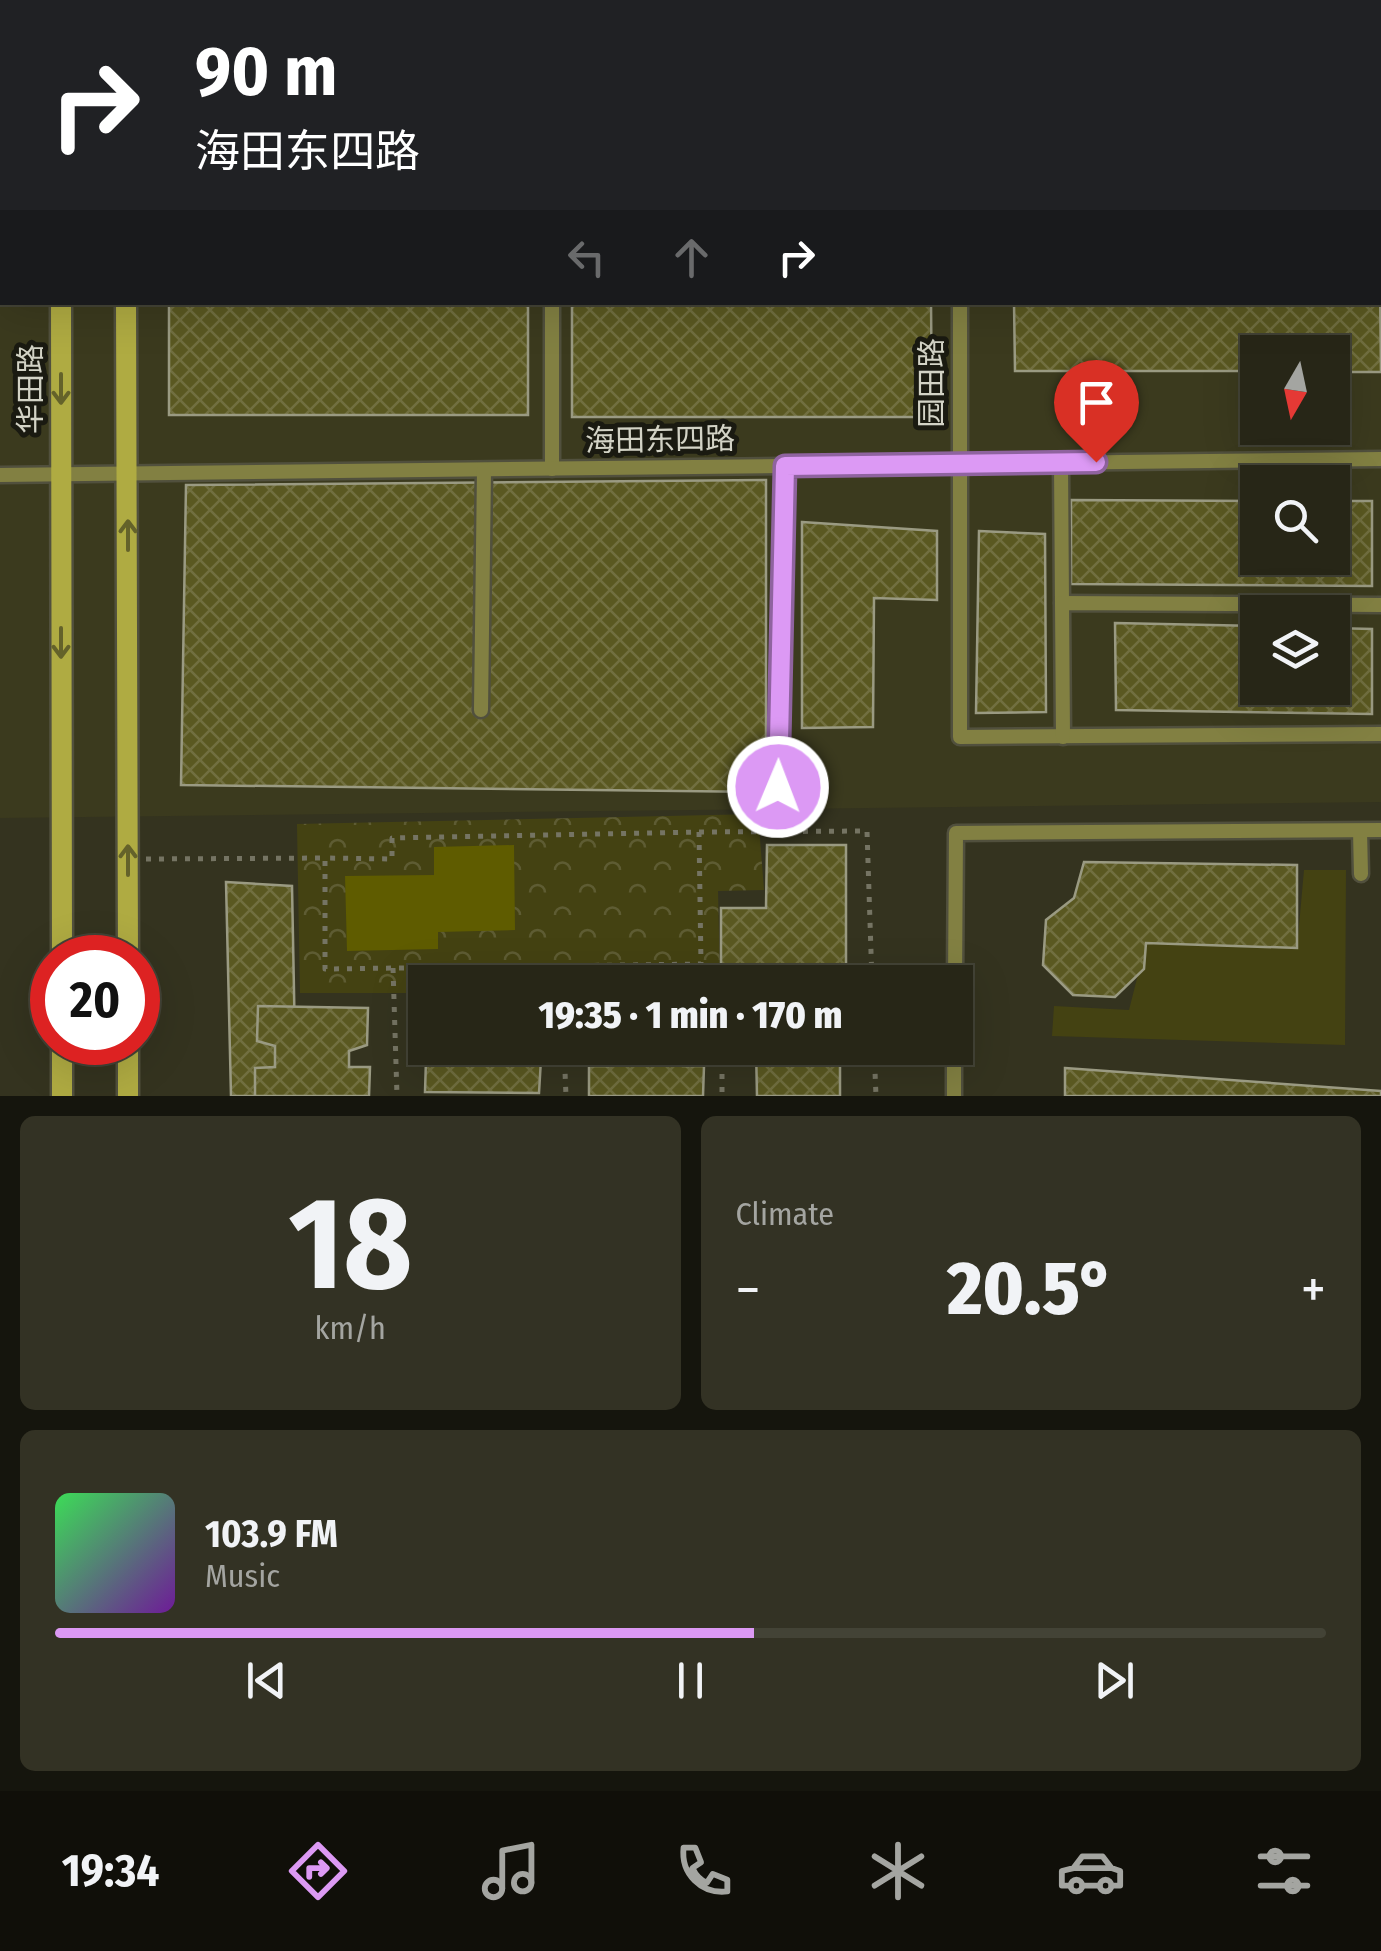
<!DOCTYPE html>
<meta charset="utf-8">
<style>
:root{--surface:#272617;--page:#333224;--text:#f1f3f6;--muted:#a4a5a1;--line:#434336;--accent:#dc99f4}
body{margin:0;font-family:"Fira Sans Condensed","Noto Sans SC",sans-serif;background:var(--page);color:var(--text);height:100vh;display:flex;flex-direction:column;font-size:38px;white-space:nowrap}
*{box-sizing:border-box;margin:0}
p{font-size:32px;color:var(--muted)}
.icon{flex:none;width:55px;height:55px;fill:none;stroke:currentColor;stroke-width:2;stroke-linecap:round;stroke-linejoin:round}
.map{position:relative;height:1096px;overflow:hidden}
.sheet{display:flex;flex-direction:column;gap:20px;padding:20px;background:#15150d;flex:1}
.sheet>*{flex:none}
.hud{position:absolute;left:0px;top:0px;width:1382px;height:305px;box-shadow:0 10px 40px #0002,0 0 0 2px var(--line);background:#202124;color:#fff;overflow:hidden}
.needle{width:65px;rotate:189deg}
.tools{position:absolute;left:1240px;top:335px;display:grid;gap:20px}
.tools a{display:grid;place-items:center;width:110px;height:110px;border-radius:0px;background:var(--surface);box-shadow:0 10px 40px #0002,0 0 0 2px var(--line);font-size:50px}
.speed{position:absolute;left:30px;top:935px;display:flex;gap:20px;font-size:50px;font-weight:700;text-align:center}
.speed>*{display:grid;place-content:center;width:130px;height:130px;border-radius:50%;background:var(--surface);box-shadow:0 10px 40px #0002,0 0 0 2px var(--line);line-height:1}
.speed .limit{border:15px solid #d22;background:#fff;color:#111}
.pin{position:absolute;display:grid;place-items:center;width:85px;height:85px;color:#fff;margin:-102px -42px;border-radius:50% 50% 50% 0;rotate:-45deg;box-shadow:0 0 10px #0007}
.pin .icon{rotate:45deg}
.me{position:absolute;width:110px;margin:-55px;rotate:1deg;stroke-linejoin:round;filter:drop-shadow(0 0 8px #0008)}
.turn{display:flex;align-items:center;gap:35px;height:210px;padding:0 30px;font-size:45px}
.turn .icon{width:130px;height:130px;stroke-width:2.5}
.turn b{display:block;font-size:70px;line-height:85px}
.lanes{display:flex;align-items:center;height:95px;padding:0 30px;background:#0003;justify-content:center;gap:50px;direction:ltr}
.lanes .off{opacity:.35}
.big{font-size:75px;font-weight:800;line-height:1.1}
.sheet .card{flex:1;display:flex;flex-direction:column;justify-content:center;gap:15px;min-width:0;padding:0 35px;border-radius:15px;background:var(--page)}
.sheet .dial{align-items:center;gap:0}
.dial b{font-size:130px;line-height:1}
.song{display:flex;align-items:center;gap:30px}
.cover{width:120px;height:120px;border-radius:15px;background:linear-gradient(135deg,hsl(130 70% 55%),hsl(280 70% 35%))}
.played{height:10px;border-radius:5px;background:linear-gradient(90deg,var(--accent) 55%,var(--line) 55%)}
.keys{display:flex;justify-content:space-around;direction:ltr}
.heat{display:flex;justify-content:space-between;align-items:center;font-size:55px;direction:ltr}
.sheet .tiles{flex:1;display:grid;gap:20px;grid-template-columns:1fr 1fr}
.card:last-child{grid-column:span 2}
.trip{position:absolute;left:408px;top:965px;width:565px;height:100px;border-radius:0px;background:var(--surface);box-shadow:0 10px 40px #0002,0 0 0 2px var(--line);font-weight:800;line-height:100px;text-align:center}
.dock{display:flex;height:160px;justify-content:space-around;align-items:center;background:#100f09;color:var(--muted)}
.dock .icon{width:70px;height:70px}
.dock .active{color:var(--accent)}
.dock b{font-size:45px;color:var(--text)}
.map>svg:first-child{display:block}
</style>
<div class="map">
<svg width="1381" height="1096" viewBox="0 0 1381 1096">
<defs>
<pattern id="forest-crowns" width="20" height="18" patternUnits="userSpaceOnUse" patternTransform="scale(2.5)"><rect width="20" height="18" fill="#444212"/><path d="M2 6a3 3 0 1 1 6 0M12 15a3 3 0 1 1 6 0" fill="none" stroke="#5e5c33"/></pattern>
<pattern id="building-cross-hatch" width="8" height="8" patternUnits="userSpaceOnUse" patternTransform="scale(2.5)"><rect width="8" height="8" fill="#5a5821"/><path d="M0 0l8 8M0 8l8-8" fill="none" stroke="#716f40"/></pattern>
</defs>
<rect width="100%" height="100%" fill="#34331f"/>
<path fill="#3b3a1e" fill-rule="evenodd" d="M0,0H1381V802L0,818ZM2,2H1380V302H2ZM1258,352H1332V428H1258ZM1258,482H1332V558H1258ZM1258,612H1332V688H1258Z"/>
<path fill="url(#forest-crowns)" d="M758,814L764,890L718,891L720,982H425V993H300L297,824Z"/>
<path fill="#444212" d="M1304,870H1346L1345,1045L1052,1036L1054,1006L1129,1010L1146,943L1297,948Z"/>
<path fill="#5f5c00" d="M514,845L515,930L438,932V949L347,951L345,876L434,875V847Z"/>
<g fill="url(#building-cross-hatch)" stroke="#9a9a82" stroke-width="2.5">
<rect x="154" y="0" width="359" height="2"/>
<rect x="569" y="0" width="359" height="2"/>
<rect x="1005" y="0" width="65" height="2"/>
<path d="M1110,0H1381V10L1380,2Z"/>
<path d="M1380,286L1381,372H1332V352H1258V371H1015L1014,302H1380Z"/>
<rect x="169" y="302" width="359" height="113"/>
<path d="M572,302H931L932,417H572Z"/>
<path d="M766,480V792L181,785L186,485Z"/>
<path d="M1071,500L1258,501V558H1332V501H1372V586L1071,584Z"/>
<path d="M802,522L937,531V600L874,598L873,727L802,728Z"/>
<path d="M979,531L1045,534L1046,712L976,713Z"/>
<path d="M1115,623L1258,626V688H1332V628L1372,629V714L1116,710Z"/>
<path d="M767,845H846V982H721V908H766Z"/>
<path d="M1084,862L1297,865V948L1146,943L1144,969L1115,997L1073,995L1043,965L1046,920L1074,898Z"/>
<path d="M226,882L292,886L296,1096H231Z"/>
<path d="M258,1006L368,1008L367,1045L349,1051V1067H370L369,1096H255V1068L275,1067V1046L257,1041Z"/>
<path d="M446,1048H520V1060L541,1059L539,1093L425,1092L426,1060L446,1059Z"/>
<path d="M610,1048H692L684,1050L683,1066H704L703,1096H589V1066H610Z"/>
<path d="M756,1048H840V1096H757Z"/>
<path d="M1065,1068L1381,1091V1096H1065Z"/>
</g>
<g fill="none" stroke-linecap="round" stroke-linejoin="round">
<g stroke="#51503d" stroke-width="19">
<g id="lane">
<path d="M552,0V2"/>
<path d="M961,2V0"/>
<path d="M1084,2V0"/>
<path d="M1380,32H1381"/>
<path d="M1380,165H1381"/>
<path d="M1380,268H1381"/>
<path d="M960,302V737L1381,734"/>
<path d="M1061,463L1062,603"/>
<path d="M552,469V302"/>
<path d="M0,475L1381,459"/>
<path d="M481,710L484,470"/>
<path d="M1063,737L1062,603L1381,605"/>
<path d="M778,787L785,466"/>
<path d="M1360,831L1361,874"/>
<path d="M955,982L956,833L1381,830"/>
<path d="M954,1096V1048"/>
</g>
</g>
<g stroke="#51503d" stroke-width="25">
<g id="secondary">
<path d="M59,0V2"/>
<path d="M123,0V2"/>
<path d="M61,302L62,958"/>
<path d="M126,302L128,958"/>
<path d="M62,1042V1096"/>
<path d="M128,1042V1096"/>
</g>
</g>
<g stroke="#757463" stroke-width="5" stroke-dasharray="5 8" stroke-linecap="butt">
<path d="M699,832L867,831L872,982"/>
<path d="M146,859L325,858V969L701,964L699,832L392,838V859L325,858"/>
<path d="M701,964L707,982"/>
<path d="M562,966L563,982"/>
<path d="M393,968L397,1096"/>
<path d="M564,1048L566,1096"/>
<path d="M722,1048V1096"/>
<path d="M874,1048L876,1096"/>
</g>
<use href="#lane" stroke="#828042" stroke-width="14"/>
<use href="#secondary" stroke="#afab42" stroke-width="20"/>
</g>
<defs><path id="oneway-shaft" d="M-6 0H5M1.5-3L5.5 0L1.5 3" fill="none" stroke-width="1.6" stroke-linecap="round" stroke-linejoin="round" transform="scale(2.5)"/></defs>
<g stroke="#64622a">
<use href="#oneway-shaft" transform="translate(61 389) rotate(90)"/>
<use href="#oneway-shaft" transform="translate(128 535) rotate(-90)"/>
<use href="#oneway-shaft" transform="translate(61 643) rotate(90)"/>
<use href="#oneway-shaft" transform="translate(128 860) rotate(-90)"/>
</g>
<g fill="none" stroke-linecap="round" stroke-linejoin="round">
<g stroke="#8f639f" stroke-width="25">
<path id="route" d="M778,787L785,466L1096,462"/>
</g>
<use href="#route" stroke="#dc99f4" stroke-width="18"/>
</g>
<g text-anchor="middle" stroke-width="10" stroke-linejoin="round" paint-order="stroke">
<g font-size="30" fill="#d3d3c6" stroke="#1a1a11">
<text transform="translate(932 383) rotate(-90)" y="10">园田路</text>
<text transform="translate(31 389) rotate(-90)" y="10">华田路</text>
<text transform="translate(660 440) rotate(-1)" y="10">海田东四路</text>
</g>
</g>
</svg>
<div class="tools">
<a><svg class="needle" viewBox="-14 -14 28 28"><path d="M0-13l5 13h-10z" fill="#e53935"/><path d="M0 13l5-13h-10z" fill="#a4a5a1"/></svg></a>
<a><svg class="icon" aria-label="search" viewBox="0 0 24 24"><circle cx="10" cy="10" r="6"/><path d="M15 15l6 6"/></svg></a>
<a><svg class="icon" aria-label="layers" viewBox="0 0 24 24"><path d="M12 4l9 5-9 5-9-5zM3 14l9 5 9-5"/></svg></a>
</div>
<div class="speed"><div class="limit">20</div></div>
<div class="pin" style="left:1096px;top:462px;background:#d93025"><svg class="icon" aria-label="arrive" viewBox="0 0 24 24"><path d="M6 21V4h12l-3 4 3 4H6"/></svg></div>
<svg class="me" style="left:778px;top:787px" viewBox="-20 -20 40 40"><circle r="17" fill="#dc99f4" stroke="#fff" stroke-width="3"/><path d="M0-11L8 9 0 5-8 9z" fill="#fff"/></svg>
<div class="trip">19:35 · 1 min · 170 m</div>
<div class="hud">
<div class="turn"><svg class="icon" aria-label="right" viewBox="0 0 24 24"><path d="M7 20v-9h11M14 6l5 5-5 5"/></svg><div><b>90 m</b>海田东四路</div></div>
<div class="lanes"><svg class="icon off" aria-label="left" viewBox="0 0 24 24"><path d="M17 20v-9H6M10 6l-5 5 5 5"/></svg><svg class="icon off" aria-label="ahead" viewBox="0 0 24 24"><path d="M12 20V5M6 11l6-6 6 6"/></svg><svg class="icon" aria-label="right" viewBox="0 0 24 24"><path d="M7 20v-9h11M14 6l5 5-5 5"/></svg></div>
</div>
</div>
<section class="sheet">
<div class="tiles">
<div class="card dial"><b>18</b><p>km/h</p></div>
<div class="card"><p>Climate</p>
<div class="heat"><a>−</a><b class="big">20.5°</b><a>+</a></div>
</div>
<div class="card">
<div class="song"><i class="cover"></i><div><b>103.9 FM</b><p>Music</p></div></div>
<div class="played"></div>
<div class="keys"><svg class="icon" aria-label="previous" viewBox="0 0 24 24"><path d="M18 5L8 12l10 7zM5 5v14"/></svg><svg class="icon" aria-label="pause" viewBox="0 0 24 24"><path d="M8 5v14M16 5v14"/></svg><svg class="icon" aria-label="next" viewBox="0 0 24 24"><path d="M6 5l10 7-10 7zM19 5v14"/></svg></div>
</div>
</div>
</section>
<nav class="dock">
<b>19:34</b>
<svg class="icon active" aria-label="directions" viewBox="0 0 24 24"><path d="M12 3l9 9-9 9-9-9zM9 14v-3h6M13 9l2 2-2 2"/></svg>
<svg class="icon" aria-label="music" viewBox="0 0 24 24"><path d="M9 18V5l10-2v13"/><circle cx="6" cy="18" r="3"/><circle cx="16" cy="16" r="3"/></svg>
<svg class="icon" aria-label="phone" viewBox="0 0 24 24"><path d="M5 4h4l2 5-3 2q2 4 5 5l2-3 5 2v4C11 20 4 13 5 4z"/></svg>
<svg class="icon" aria-label="climate" viewBox="0 0 24 24"><path d="M12 3v18M4 7l16 10M4 17L20 7"/></svg>
<svg class="icon" aria-label="car" viewBox="0 0 24 24"><path d="M5 17H2v-5l4-1 3-4h7l3 4 3 1v5h-3M9 17h6M6 11h13"/><circle cx="7" cy="17" r="2"/><circle cx="17" cy="17" r="2"/></svg>
<svg class="icon" aria-label="filters" viewBox="0 0 24 24"><path d="M4 7h16M4 17h16"/><circle cx="9" cy="7" r="2"/><circle cx="15" cy="17" r="2"/></svg>
</nav>
